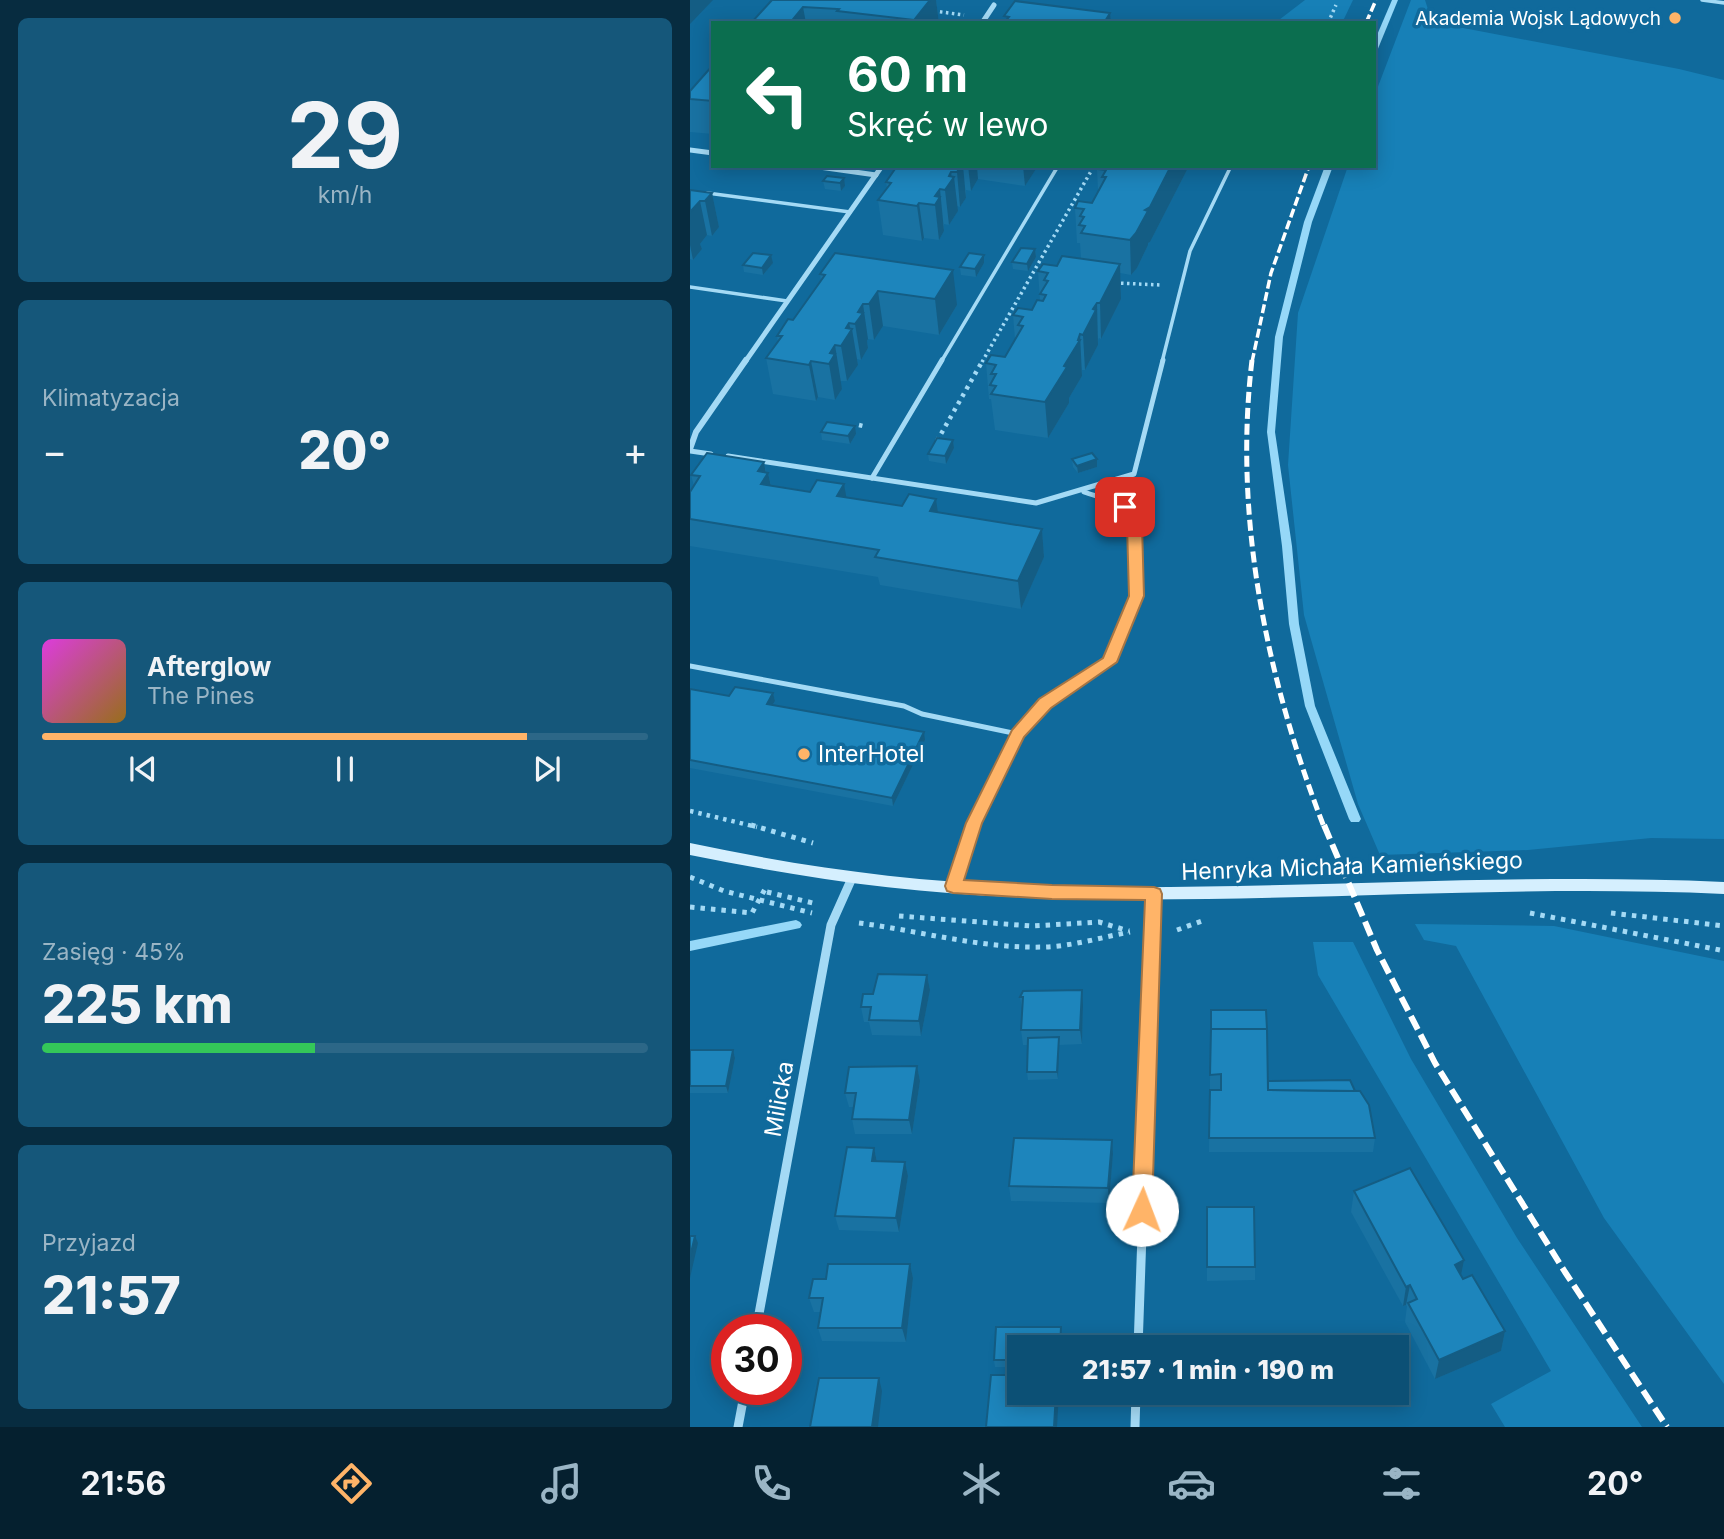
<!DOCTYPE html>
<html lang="pl">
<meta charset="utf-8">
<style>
:root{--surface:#0c5075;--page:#15577a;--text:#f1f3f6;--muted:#9ab5c5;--line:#2c6787;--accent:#ffb468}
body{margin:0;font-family:Inter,sans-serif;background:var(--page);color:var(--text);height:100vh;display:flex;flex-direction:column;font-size:26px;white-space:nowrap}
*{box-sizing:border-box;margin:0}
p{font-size:23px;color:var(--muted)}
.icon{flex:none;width:38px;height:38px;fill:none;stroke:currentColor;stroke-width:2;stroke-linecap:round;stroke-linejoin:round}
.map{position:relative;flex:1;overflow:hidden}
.sheet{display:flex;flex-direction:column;gap:18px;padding:18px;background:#072c40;width:690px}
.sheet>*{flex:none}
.top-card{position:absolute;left:21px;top:21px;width:665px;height:147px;border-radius:0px;box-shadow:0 4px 18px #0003,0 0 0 2px var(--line);background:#0b6e4f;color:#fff;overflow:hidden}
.speed{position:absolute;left:21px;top:1314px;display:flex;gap:14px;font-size:35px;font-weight:700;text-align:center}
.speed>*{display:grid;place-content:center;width:91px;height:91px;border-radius:50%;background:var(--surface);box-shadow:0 4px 18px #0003,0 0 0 2px var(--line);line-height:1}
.speed .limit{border:10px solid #d22;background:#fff;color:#111}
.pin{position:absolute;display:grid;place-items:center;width:60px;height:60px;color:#fff;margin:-30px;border-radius:14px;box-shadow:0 4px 10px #0006}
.me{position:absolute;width:77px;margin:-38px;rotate:2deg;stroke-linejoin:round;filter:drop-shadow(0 0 5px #0008)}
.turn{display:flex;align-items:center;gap:24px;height:147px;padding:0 21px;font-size:32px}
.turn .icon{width:91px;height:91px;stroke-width:2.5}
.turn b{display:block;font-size:49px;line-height:60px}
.big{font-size:52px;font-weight:800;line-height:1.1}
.sheet .tile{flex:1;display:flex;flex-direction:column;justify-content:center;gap:10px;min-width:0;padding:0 24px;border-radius:10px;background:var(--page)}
.sheet .dial{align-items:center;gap:0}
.dial b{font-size:91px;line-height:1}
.song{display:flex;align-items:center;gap:21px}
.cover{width:84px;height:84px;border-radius:10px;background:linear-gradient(135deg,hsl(300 70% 55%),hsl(40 70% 35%))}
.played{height:7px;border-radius:4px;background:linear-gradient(90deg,var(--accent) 80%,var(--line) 80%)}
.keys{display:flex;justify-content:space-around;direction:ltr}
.heat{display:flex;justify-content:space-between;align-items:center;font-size:38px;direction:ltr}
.charge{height:10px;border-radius:5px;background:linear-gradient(90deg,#34c759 45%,var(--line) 0)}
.trip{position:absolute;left:317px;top:1335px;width:402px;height:70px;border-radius:0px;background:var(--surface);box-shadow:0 4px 18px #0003,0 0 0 2px var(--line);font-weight:800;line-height:70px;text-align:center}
.dock{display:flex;height:112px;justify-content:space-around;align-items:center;background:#05202f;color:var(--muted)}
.dock .icon{width:49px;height:49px}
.dock .current{color:var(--accent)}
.dock b{font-size:32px;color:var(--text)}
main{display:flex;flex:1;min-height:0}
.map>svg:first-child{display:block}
</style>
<main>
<section class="sheet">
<div class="tile dial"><b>29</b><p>km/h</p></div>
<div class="tile"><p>Klimatyzacja</p>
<div class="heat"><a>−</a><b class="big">20°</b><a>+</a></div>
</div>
<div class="tile">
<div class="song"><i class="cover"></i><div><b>Afterglow</b><p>The Pines</p></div></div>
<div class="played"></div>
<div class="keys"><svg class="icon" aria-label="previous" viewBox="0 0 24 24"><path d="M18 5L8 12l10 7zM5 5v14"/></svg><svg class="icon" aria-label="pause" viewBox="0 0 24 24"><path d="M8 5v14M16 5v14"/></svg><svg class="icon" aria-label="next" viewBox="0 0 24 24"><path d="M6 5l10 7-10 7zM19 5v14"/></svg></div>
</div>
<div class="tile"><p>Zasięg · 45%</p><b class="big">225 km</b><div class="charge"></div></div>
<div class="tile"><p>Przyjazd</p><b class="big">21:57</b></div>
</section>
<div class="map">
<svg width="1035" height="1427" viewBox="0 0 1035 1427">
<rect width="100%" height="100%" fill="#106a9c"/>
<g fill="#1780b7">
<path d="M615,0H663L652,23H585Z"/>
<path d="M721,0H735L742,22L989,69L1034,80V839L961,838L838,850L690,855L668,804L614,615L598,465L608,313L658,166H684V97Z"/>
<path d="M725,924L864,926L1034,961V1384L914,1218L766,946L734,940Z"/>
<path d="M623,942H663L721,1059L827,1238L952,1427H815L801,1404L861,1371L628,975Z"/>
</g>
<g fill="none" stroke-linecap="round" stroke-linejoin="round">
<g fill="#96d8f8" fill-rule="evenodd">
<path d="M702,0H708L687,51L684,53V42Z"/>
<path d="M635,166H643L622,222L593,337L585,432L602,546L609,624L625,706L671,819L669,822H661L659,819L615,706L599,624L592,546L577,432L585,337L614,222Z"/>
<path d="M106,920L110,922L112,925L110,928L0,951V941Z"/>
</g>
<g stroke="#a4daf5" stroke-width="3.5" stroke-dasharray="2.5 3.5" stroke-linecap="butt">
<path d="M244,11L274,15"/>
<path d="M638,23L646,5"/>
<path d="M425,283L472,285"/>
<path d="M292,362L404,166"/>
</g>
<g stroke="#a4daf5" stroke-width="4.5" stroke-dasharray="3.5 5" stroke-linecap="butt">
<path d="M169,425L173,426"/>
<path d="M247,441L293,360"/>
<path d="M0,811L67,827"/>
</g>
<g stroke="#a4daf5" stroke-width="5" stroke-dasharray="4.5 6" stroke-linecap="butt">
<path d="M61,825L123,843"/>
<path d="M0,877L34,891L122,913"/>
<path d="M77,892L127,904"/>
<path d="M0,907L62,913L75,889"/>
<path d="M840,913L1035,951"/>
<path d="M921,913L1035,926"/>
<path d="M209,916L342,926L409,922L439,931"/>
<path d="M169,923C231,931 292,949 355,947C383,946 413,937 440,932"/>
<path d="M487,930L515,920"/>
</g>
<g stroke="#a4daf5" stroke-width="3.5">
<path d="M1012,0L1035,3"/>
<path d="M17,193L160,212"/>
<path d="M0,287L97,301"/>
<path d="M251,362L368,166"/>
<path d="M472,362L500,251L541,166"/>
</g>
<g stroke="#a4daf5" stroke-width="5">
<path d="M0,451L21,454"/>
<path d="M38,456L346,503L444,474L473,360"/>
<path d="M182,478L252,360"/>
<path d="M0,666L214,706L232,714L328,734"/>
<path d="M283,827L328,734L355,703L420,662L447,596L444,525C435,501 416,500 394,492"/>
</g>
<path stroke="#a4daf5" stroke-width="6" d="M263,886L283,825"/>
<g stroke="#a4daf5" stroke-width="5">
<path d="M292,23L304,5"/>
<path d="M0,150L23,153"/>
<path d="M122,166L186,175"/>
<path d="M55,362L192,166"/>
</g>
<path stroke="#a4daf5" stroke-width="6" d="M0,449L6,432L56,360"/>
<g stroke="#a4daf5" stroke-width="9">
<path d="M66,1330L141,925L162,878"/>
<path d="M448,1348L464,893"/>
<path d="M48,1427L55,1390"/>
<path d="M445,1427L446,1393"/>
</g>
<path fill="#d5effe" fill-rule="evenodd" d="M0,843C108,866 215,881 325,885C562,894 798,871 1035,882V894C798,883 562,907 325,897C215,893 108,877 0,855Z"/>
<g stroke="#fff" stroke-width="3.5" stroke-dasharray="9 3.5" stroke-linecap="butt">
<path d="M676,23L686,0"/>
<path d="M562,362L581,273L619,166"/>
</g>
<path stroke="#fff" stroke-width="5" stroke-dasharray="11 5" stroke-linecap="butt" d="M562,360C543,518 577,680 634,827"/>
<path stroke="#fff" stroke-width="6" stroke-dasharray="15 6" stroke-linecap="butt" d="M634,825L687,950L745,1063L875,1272L977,1427"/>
</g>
<g fill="#1972a2">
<path d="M82,0H246L249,23H61Z"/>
<path d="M23,65V134L0,132V91Z"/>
<path d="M212,166H348L335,186L288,179L281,191L276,190V198L270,207L267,206L268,211L259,225L254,224V231L249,240L234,238L232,241L193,235L188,200L197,188L196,182Z"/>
<path d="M499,166L460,242L458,243V245L447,268L441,275L430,273L431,299L411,339L409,338L408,340V345L395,370H392V376L379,398V403L358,438L305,430L301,399H299L296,363L315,357L325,339L323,315L342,310L350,301L348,271L391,258L390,243H387L385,208L402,203L408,191L407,169Z"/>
<path d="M137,176L155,186L151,191L135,189L133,181Z"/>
<path d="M0,190L22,193L29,227L22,236L17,235L10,244L12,249L3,260L0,259Z"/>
<path d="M345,249L346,257L338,271L323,269L322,262Z"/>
<path d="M145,253L267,305L249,335L193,326L184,340L178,339L177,341L178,348L171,360L167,359L168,365L157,381H151L150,382L152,389L145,400L128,397L126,401L83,394L76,358L88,342L87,336L103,320L131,281L130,274Z"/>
<path d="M294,255V263L286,277L271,275L270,267Z"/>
<path d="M83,263L73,275L54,272L53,265Z"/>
<path d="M131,432L166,434L160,444L132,440Z"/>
<path d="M263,440L264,448L256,464L239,461L238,454Z"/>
<path d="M382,459H407V467L388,473L383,467Z"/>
<path d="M74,462L76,472L78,473L81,485L352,529L354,557L331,609L190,585L188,577L0,546V492L4,486L1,475Z"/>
<path d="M0,689L39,696L83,693L85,701L83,705L235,740L203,806L0,768Z"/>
<path d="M237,975L240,990L231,1036L182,1035L179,1022H174L171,1007L183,994Z"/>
<path d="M392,990L393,1005L392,1044L369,1045L368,1079L338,1080L337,1072L338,1045H333L331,1030L332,1009L330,997Z"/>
<path d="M521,1010L578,1081L685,1138L683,1152H519Z"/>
<path d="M0,1050H43L45,1058L38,1093H0Z"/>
<path d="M227,1066L230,1081L222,1134H165L162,1119L163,1107H159L155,1093Z"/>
<path d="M422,1140L423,1154L419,1203L321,1201L319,1186Z"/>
<path d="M184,1148L187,1161L215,1162L218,1176L209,1232L149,1230L145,1216Z"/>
<path d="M664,1191L771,1276L815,1331L811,1351L745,1379L715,1322L717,1306L716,1305L713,1306L661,1212Z"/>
<path d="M517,1207L565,1267V1280L517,1281Z"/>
<path d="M220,1264L223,1278L216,1342L132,1341L128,1328L130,1312H124L119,1298L136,1279Z"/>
<path d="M306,1327H371L372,1348H329V1367H305L304,1360Z"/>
</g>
<g fill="#145d84">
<path d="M0,0H23L0,24Z"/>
<path d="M240,0H246L249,23H224V20Z"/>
<path d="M113,7L116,23H100Z"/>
<path d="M420,13L421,23H414Z"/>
<path d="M268,166H273L276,198L270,207L267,172Z"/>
<path d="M278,166H287L288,179L281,191Z"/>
<path d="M333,166H348L335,186Z"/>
<path d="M481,166H499L460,242L458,243V245L447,268L441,275L440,240Z"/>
<path d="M261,172L262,180L264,177L268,211L259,225L255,190L259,176Z"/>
<path d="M154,178L155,186L151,191L150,183Z"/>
<path d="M250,189L254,231L249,240L245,205V196Z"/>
<path d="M22,193L29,227L22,236L15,201Z"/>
<path d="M10,201L17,235L10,244L12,249L3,260L0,245V212Z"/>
<path d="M229,203L234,238L232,241L227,206Z"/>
<path d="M345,249L346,257L338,271L337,264Z"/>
<path d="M81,255L83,263L73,275L72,268Z"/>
<path d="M294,255V263L286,277L285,269Z"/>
<path d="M430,264L431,299L411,339L410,303Z"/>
<path d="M263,270L267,305L249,335L245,299Z"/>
<path d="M188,291L193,326L184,340L179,304Z"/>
<path d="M407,303L408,345L395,370L393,335Z"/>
<path d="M173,304L178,339L177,341L178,348L171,360L165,324L168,312Z"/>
<path d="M159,323L161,331L162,329L168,365L157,381L151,346L156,328Z"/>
<path d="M390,334L392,376L379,398V403L358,438L355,402Z"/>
<path d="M145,345L152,389L145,400L139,364L140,353Z"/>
<path d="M121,361L128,397L126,401L119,365Z"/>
<path d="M165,426L166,434L160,444L158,436Z"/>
<path d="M263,440L264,448L256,464L255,456Z"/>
<path d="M407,459V467L388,473L387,466Z"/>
<path d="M74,462L76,475L78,473L84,500L77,512L68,471Z"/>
<path d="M154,484L159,512L147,496Z"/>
<path d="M246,499L250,527L240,511Z"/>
<path d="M352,529L354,557L331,609L328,581Z"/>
<path d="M83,693L85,701L79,711L77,704Z"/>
<path d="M234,732L235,740L203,806L202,798Z"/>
<path d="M237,975L240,990L231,1036L229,1021Z"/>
<path d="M392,990L393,1005L392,1044L390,1030Z"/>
<path d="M369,1037V1045L368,1079L367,1072Z"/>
<path d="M43,1050L45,1058L38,1093L36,1086Z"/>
<path d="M227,1066L230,1081L222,1134L219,1120Z"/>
<path d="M422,1140L423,1154L419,1203L418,1188Z"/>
<path d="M184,1148L187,1162L182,1161Z"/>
<path d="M215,1162L218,1176L209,1232L206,1218Z"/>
<path d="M5,1236L8,1243L0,1278V1257Z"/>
<path d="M774,1260L770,1280L765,1265Z"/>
<path d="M220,1264L223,1278L216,1342L212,1328Z"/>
<path d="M720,1285L716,1305L713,1306L716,1287Z"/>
<path d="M815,1331L811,1351L745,1379L749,1360Z"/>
<path d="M189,1378L192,1391L188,1427H182Z"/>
<path d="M366,1393H369L367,1427H364Z"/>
</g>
<g fill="#1d85bc" stroke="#145d84" stroke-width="2">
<path d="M82,0H240L224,20L147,11L149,9L113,7L100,23H61Z"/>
<path d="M325,1L420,13L414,23H314L319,17L314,16Z"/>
<path d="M477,20L503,23H475Z"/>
<path d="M23,65V101L0,99V91Z"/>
<path d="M212,166H271L267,172H261L259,176L264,177L255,190L250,189L245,196L250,197L245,205L229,203L227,206L188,200L201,183L196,182L205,169H210Z"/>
<path d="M408,166H481L460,207L455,210L458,211L446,233L440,240L391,233L395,226L389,225L394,217L390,216L394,209L385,208L388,201L402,203L416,177H412L416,170L407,169Z"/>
<path d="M137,176L154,178L150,183L133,181Z"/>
<path d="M0,190L22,193L15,201H10L0,212Z"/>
<path d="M331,248L345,249L337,264L322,262Z"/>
<path d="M63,253L81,255L72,268L53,265Z"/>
<path d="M145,253L263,270L245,299L188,291L179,304H173L168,312L173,313L165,324L159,323L156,328L162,329L151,346L145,345L140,353L145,354L139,364L121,361L119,365L76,358L92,336H87L98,319L103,320L135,275L130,274Z"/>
<path d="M279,253L294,255L285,269L270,267Z"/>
<path d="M372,256L430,264L410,303H407L403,309L406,310L393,335L390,334L388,340H390L374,366L377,367L355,402L301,394L306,386L300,385L306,374H301L306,365L296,363L301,355L315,357L333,326L328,325L333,317L323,315L328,308L342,310L347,300L353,301L356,295L350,294L358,281L354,280L358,273L348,271L353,264L367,266Z"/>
<path d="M137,422L165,426L158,436L131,432Z"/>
<path d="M247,438L263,440L255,456L238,454Z"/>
<path d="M17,453L74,462L68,471L78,473L71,484L120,492L127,480L154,484L147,496L212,506L219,494L246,499L240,511L352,529L328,581L185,557L189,550L0,519V492L10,476L1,475Z"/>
<path d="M402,453L407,459L387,466L382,459Z"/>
<path d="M45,687L83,693L77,704L234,732L202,798L0,760V689L39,696Z"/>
<path d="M188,974L237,975L229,1021L179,1020L181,1007H171L173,994H183Z"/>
<path d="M392,990L390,1030H331L333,997H330L333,991Z"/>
<path d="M521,1010H576L577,1029H521Z"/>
<path d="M521,1029H577L578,1090L670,1091L679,1105L685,1138H519L520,1090H531V1074L520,1075Z"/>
<path d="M369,1037L367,1072H337L338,1038Z"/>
<path d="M0,1050H43L36,1086H0Z"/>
<path d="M227,1066L219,1120L162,1119L166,1093H155L159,1067Z"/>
<path d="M660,1080L665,1091L578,1090V1081Z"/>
<path d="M324,1138L422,1140L418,1188L319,1186Z"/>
<path d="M157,1147L184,1148L182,1161L215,1162L206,1218L145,1216Z"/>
<path d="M720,1168L774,1260L765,1265L773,1279L782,1275L815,1331L749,1360L718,1303L727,1299L720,1285L716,1287L664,1191Z"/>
<path d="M517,1207H564L565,1267H517Z"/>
<path d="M0,1236H5L0,1257Z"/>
<path d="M138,1264H220L212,1328H128L133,1298H119L123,1279H136Z"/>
<path d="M306,1327H371L370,1348H329V1360H304Z"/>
<path d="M301,1375H329V1393H366L364,1427H296Z"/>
<path d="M129,1378H189L182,1427H120Z"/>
</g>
<path fill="#ffb468" stroke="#a67544" stroke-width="2" d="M435,503L440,504L452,525L454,596L427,662L361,708L334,737L292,823L274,880L362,885L464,887L470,889L472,894L462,1210L459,1216L452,1219L445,1216L442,1210L455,900L362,899L263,893L257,891L255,886L276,823L322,730L349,699L413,658L439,596L437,525L428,507Z"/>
<g fill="#ffb468" stroke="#106a9c" stroke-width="2.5">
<circle cx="985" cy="18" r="7"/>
<circle cx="114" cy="754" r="7"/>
</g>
<g text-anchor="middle" stroke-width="7" stroke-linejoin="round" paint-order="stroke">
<g font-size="19" fill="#fff" stroke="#106a9c" text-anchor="end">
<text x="971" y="25">Akademia Wojsk Lądowych</text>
</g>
<g font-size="23" fill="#fff" stroke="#106a9c" text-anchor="start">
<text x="128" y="762">InterHotel</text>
</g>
<g font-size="23" fill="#fff" stroke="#106a9c">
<text transform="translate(662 866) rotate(-2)" y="8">Henryka Michała Kamieńskiego</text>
<text transform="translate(89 1099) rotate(-80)" y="8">Milicka</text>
</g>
</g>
</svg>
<div class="speed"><div class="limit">30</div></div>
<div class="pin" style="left:435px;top:507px;background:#d93025"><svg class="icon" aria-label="arrive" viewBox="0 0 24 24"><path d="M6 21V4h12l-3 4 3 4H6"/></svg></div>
<svg class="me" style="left:452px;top:1210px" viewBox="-20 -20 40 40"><circle r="19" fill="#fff"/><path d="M0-13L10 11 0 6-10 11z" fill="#ffb468"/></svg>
<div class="trip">21:57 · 1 min · 190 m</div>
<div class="top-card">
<div class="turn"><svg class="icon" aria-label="left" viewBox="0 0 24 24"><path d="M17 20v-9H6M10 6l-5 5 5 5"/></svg><div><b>60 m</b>Skręć w lewo</div></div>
</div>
</div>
</main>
<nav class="dock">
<b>21:56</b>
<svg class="icon current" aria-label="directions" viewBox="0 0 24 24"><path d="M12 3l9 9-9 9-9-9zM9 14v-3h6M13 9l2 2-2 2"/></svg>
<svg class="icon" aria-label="music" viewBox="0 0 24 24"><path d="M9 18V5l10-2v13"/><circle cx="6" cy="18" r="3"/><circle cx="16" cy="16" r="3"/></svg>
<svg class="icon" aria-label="phone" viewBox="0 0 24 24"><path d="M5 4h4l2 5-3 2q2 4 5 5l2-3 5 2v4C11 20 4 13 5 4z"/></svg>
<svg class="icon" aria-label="climate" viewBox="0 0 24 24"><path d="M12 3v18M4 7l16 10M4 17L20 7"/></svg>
<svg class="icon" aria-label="car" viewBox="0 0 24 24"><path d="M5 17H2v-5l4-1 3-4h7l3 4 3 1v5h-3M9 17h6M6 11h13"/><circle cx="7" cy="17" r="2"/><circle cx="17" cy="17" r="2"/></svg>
<svg class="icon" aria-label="filters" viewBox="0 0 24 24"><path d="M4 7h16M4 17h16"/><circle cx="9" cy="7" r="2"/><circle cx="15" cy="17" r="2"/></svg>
<b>20°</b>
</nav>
